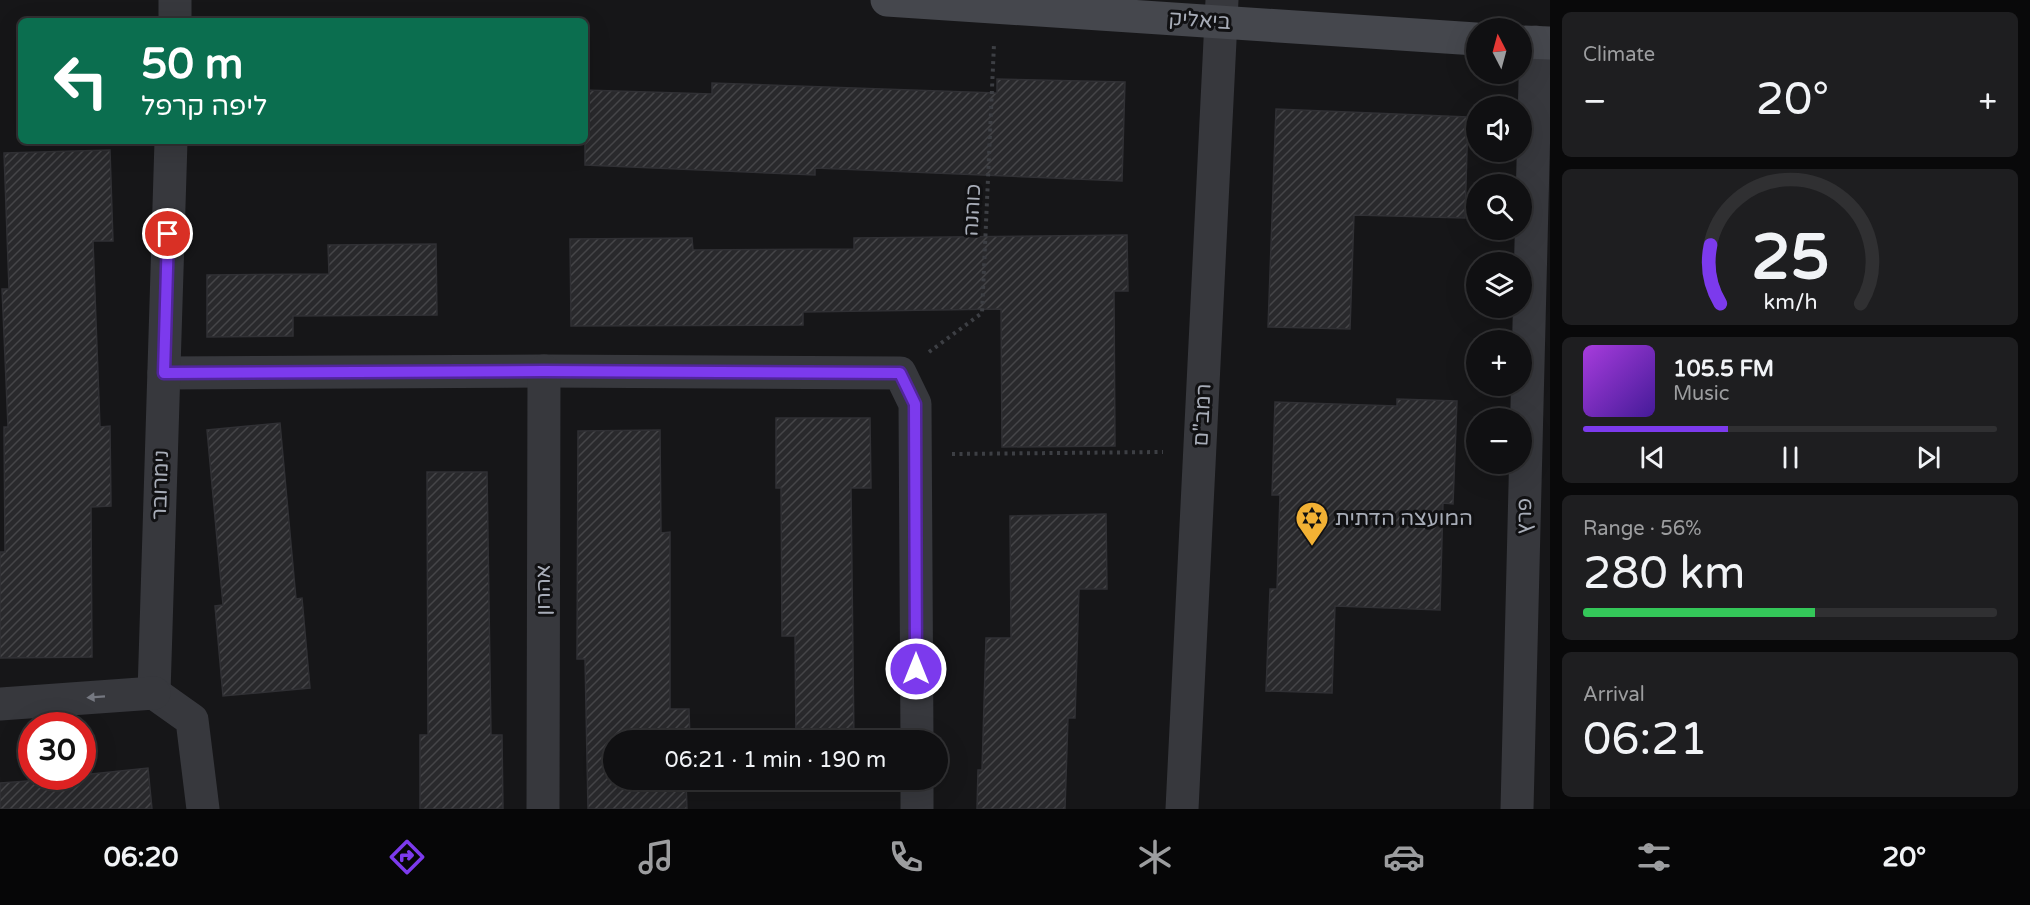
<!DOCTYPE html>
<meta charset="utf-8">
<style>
:root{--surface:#101012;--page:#1e1e20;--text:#f1f3f6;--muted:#9c9d9f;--line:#303032;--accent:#7c3aed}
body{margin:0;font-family:"Varela Round",Heebo,sans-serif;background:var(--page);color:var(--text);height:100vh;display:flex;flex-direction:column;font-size:22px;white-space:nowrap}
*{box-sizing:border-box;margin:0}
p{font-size:20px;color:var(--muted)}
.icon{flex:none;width:33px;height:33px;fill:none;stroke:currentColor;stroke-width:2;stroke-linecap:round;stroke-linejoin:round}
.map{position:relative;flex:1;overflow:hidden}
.panel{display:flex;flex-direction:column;gap:12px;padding:12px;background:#09090a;width:480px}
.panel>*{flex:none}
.hud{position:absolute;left:18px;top:18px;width:570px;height:126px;border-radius:9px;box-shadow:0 6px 24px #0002,0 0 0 2px var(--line);background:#0b6e4f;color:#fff;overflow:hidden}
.needle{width:39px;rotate:354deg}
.fabs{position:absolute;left:1466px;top:18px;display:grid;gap:12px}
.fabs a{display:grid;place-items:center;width:66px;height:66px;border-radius:50%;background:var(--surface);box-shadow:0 6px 24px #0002,0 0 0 2px var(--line);font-size:30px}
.speed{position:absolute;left:18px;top:712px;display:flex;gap:12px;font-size:30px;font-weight:700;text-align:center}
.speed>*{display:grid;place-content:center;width:78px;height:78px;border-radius:50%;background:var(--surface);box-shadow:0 6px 24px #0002,0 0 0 2px var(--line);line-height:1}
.speed .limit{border:9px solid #d22;background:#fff;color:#111}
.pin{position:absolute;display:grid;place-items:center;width:51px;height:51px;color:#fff;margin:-26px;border:3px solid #fff;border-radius:50%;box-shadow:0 2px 6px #0007}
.me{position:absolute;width:66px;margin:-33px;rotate:0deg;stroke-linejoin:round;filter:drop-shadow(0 0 4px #0008)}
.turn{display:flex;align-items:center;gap:21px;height:126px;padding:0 24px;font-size:27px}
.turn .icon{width:78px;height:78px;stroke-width:2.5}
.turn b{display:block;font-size:42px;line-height:51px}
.big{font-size:45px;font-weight:600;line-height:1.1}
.panel .tile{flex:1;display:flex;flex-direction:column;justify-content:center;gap:9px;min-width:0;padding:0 21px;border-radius:9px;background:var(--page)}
.panel .dial{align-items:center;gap:0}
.dial svg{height:156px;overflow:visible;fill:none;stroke:var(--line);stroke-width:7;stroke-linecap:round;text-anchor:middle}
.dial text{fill:var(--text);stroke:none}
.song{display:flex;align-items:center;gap:18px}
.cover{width:72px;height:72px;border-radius:9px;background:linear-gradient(135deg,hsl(280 70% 55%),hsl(260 70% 35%))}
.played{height:6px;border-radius:3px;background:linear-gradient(90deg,var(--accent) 35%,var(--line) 35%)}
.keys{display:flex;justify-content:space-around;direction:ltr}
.heat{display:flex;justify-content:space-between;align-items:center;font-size:33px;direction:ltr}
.charge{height:9px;border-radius:4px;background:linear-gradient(90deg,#34c759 56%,var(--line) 0)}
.trip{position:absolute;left:603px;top:730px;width:345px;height:60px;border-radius:30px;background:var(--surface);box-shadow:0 6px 24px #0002,0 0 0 2px var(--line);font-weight:600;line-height:60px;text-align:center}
.tabs{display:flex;height:96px;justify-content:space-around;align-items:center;background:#060607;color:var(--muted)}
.tabs .icon{width:42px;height:42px}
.tabs .current{color:var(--accent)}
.tabs b{font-size:27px;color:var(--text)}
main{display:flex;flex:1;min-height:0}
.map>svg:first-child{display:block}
</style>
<main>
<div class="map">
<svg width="1550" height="809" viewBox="0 0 1550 809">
<defs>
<pattern id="building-hatch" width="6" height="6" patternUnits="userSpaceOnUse" patternTransform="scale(1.5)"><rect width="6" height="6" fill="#29292c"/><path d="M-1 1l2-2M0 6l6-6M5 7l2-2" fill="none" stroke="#454548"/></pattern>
</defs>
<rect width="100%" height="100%" fill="#161618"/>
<g fill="url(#building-hatch)" stroke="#303034" stroke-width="1.5">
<path d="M997,79L1125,82L1122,181L815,168V175L585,165V90L712,94V83L997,93Z"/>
<path d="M1276,109L1468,117L1465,218L1354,215L1350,329L1268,327Z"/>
<path d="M110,150L113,241H93L100,427L110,426L111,506L91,507L92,657L0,658V552H5L4,427H8L2,289H9L4,153Z"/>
<path d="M1127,235L1128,291H1114L1115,446L1002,447L1001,309L803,312V325L571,326L570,239L692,238L693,250L854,249V238Z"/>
<path d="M436,244L437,315L293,316V336L207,337V275L329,274L328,245Z"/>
<path d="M1397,399L1457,401L1453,504L1443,503L1440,610L1335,606L1332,693L1266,691L1270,589H1277L1280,495H1272L1275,402L1397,406Z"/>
<path d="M776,418H870L871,488H851L854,741H796L795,636H782L781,488H776Z"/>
<path d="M280,423L296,599L302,598L310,688L223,696L215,606L223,605L207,430Z"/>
<path d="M660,430L661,533L670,532V709H689L690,741H614V780H686L687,809H588L585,659H577L578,431Z"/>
<path d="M427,472H487L491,735H502L503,809H420V735H428Z"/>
<path d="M1106,514L1107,589H1079L1075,718H1068L1065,809H977L978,770H982L986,638H1011L1010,516Z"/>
<path d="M148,768L152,809H0V783L82,777V775Z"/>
</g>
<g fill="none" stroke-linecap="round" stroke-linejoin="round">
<g stroke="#3d3f44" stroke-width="4" stroke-dasharray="3 4.5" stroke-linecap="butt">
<path d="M929,352L982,313L994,44"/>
<path d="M952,454L1163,452"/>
</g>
<g stroke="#37383d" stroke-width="33">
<path d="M175,21V0"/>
<path d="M164,373L544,371L900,373L915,404L917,741"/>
<path d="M154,693L171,141"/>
<path d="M154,693L192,720L203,809"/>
<path d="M0,704L154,693"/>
<path d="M917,780V809"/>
<path d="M543,809L544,371"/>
<path d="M1182,809L1222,0"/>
<path d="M1517,809L1536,42"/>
</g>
<g stroke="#45474d" stroke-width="33">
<path d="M887,0L1476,39"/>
<path d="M1521,42L1550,43"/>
</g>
</g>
<defs><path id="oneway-solid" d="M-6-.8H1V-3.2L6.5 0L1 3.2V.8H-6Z" transform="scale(1.5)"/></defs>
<use fill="#757881" href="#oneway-solid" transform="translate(96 697) rotate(176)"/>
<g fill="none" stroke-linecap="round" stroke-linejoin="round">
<g stroke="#51269a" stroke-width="15">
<path id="route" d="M168,234L164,373L544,371L900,373L915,404L916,669"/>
</g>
<use href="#route" stroke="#7c3aed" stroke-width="10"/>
</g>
<defs>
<g id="synagogue-pin" transform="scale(1.725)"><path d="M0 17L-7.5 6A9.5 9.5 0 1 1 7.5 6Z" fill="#f2b134" stroke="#111113"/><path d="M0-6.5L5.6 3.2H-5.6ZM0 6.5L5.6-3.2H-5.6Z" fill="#111"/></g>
</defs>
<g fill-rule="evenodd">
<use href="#synagogue-pin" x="1312" y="518"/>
</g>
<g text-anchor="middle" stroke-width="6" stroke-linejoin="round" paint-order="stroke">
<g font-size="21" fill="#a8adb8" stroke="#111113">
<text transform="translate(1200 20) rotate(4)" y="7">ביאליק</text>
<text transform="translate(972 210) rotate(-87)" y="7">כוהנה</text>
<text transform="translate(1202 415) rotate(-87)" y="7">רמב"ם</text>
<text transform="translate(160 485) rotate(-88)" y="7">נימרובר</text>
<text transform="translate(1524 516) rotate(-89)" y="7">פרץ</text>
<text transform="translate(543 590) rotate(-90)" y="7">אהרון</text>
</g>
<g font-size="21" fill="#a8adb8" stroke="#111113" text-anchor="start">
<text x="1335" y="525">המועצה הדתית</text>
</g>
</g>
</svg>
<div class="fabs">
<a><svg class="needle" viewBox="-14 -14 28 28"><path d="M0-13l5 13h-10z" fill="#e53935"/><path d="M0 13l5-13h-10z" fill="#9c9d9f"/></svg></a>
<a><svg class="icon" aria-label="sound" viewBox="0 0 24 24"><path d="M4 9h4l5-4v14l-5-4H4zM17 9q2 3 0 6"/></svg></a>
<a><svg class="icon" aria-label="search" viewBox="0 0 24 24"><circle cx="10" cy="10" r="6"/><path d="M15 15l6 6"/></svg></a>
<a><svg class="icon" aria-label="layers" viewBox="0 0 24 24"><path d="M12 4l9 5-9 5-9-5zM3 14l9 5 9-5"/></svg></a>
<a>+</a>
<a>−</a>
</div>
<div class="speed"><div class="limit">30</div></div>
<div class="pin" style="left:168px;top:234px;background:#d93025"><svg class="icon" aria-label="arrive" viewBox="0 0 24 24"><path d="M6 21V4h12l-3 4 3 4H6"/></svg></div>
<svg class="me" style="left:916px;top:669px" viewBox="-20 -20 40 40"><circle r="17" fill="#7c3aed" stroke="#fff" stroke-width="3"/><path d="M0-11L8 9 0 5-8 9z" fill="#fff"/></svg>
<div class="trip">06:21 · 1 min · 190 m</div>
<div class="hud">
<div class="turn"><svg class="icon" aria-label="left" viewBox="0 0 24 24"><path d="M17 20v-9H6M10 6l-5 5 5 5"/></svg><div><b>50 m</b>ליפה קרפל</div></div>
</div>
</div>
<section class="panel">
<div class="tile"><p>Climate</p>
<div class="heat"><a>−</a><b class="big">20°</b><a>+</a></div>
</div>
<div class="tile dial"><svg viewBox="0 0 100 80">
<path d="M14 69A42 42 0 1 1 86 69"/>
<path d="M14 69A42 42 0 0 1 9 39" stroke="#7c3aed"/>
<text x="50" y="56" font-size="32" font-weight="700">25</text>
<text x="50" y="72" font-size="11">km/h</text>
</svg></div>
<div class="tile">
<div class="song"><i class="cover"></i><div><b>105.5 FM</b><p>Music</p></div></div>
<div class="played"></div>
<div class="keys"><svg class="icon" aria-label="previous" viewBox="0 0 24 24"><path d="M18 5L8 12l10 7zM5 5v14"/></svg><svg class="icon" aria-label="pause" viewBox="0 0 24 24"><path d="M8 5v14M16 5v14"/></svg><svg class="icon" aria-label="next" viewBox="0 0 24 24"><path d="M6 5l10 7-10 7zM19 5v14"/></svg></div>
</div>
<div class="tile"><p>Range · 56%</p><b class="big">280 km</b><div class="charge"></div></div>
<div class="tile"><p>Arrival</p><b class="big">06:21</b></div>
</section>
</main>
<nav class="tabs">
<b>06:20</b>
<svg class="icon current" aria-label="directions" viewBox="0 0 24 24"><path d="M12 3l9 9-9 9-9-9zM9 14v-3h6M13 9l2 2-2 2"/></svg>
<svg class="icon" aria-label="music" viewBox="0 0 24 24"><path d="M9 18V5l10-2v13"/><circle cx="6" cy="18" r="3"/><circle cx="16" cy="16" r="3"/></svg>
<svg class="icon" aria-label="phone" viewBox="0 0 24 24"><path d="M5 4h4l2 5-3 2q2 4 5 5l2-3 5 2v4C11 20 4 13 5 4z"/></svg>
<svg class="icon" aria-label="climate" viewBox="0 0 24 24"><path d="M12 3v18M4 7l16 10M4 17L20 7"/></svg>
<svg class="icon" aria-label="car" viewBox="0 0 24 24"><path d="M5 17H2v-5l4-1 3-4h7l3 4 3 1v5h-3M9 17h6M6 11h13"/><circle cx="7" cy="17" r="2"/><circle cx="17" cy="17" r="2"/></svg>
<svg class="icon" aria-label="filters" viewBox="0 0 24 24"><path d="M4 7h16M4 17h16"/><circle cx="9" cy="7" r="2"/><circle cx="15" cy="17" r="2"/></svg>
<b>20°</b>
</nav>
